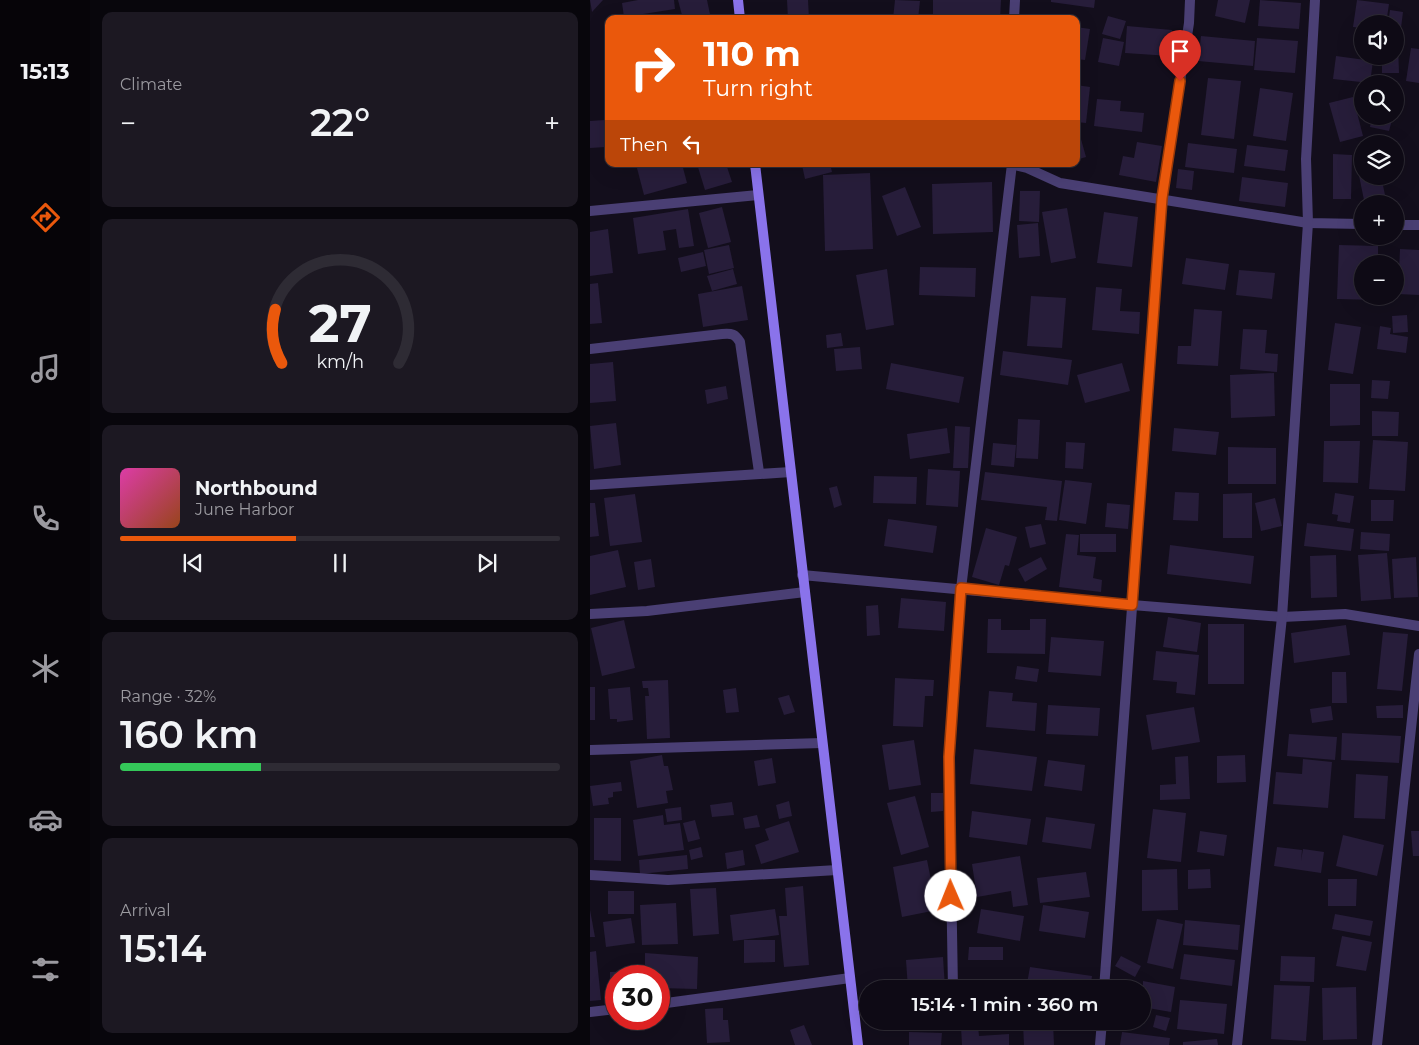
<!DOCTYPE html>
<meta charset="utf-8">
<style>
:root{--surface:#0e0a15;--page:#1c1822;--text:#f1f3f6;--muted:#9b9aa0;--line:#2e2b34;--accent:#ea580c}
body{margin:0;font-family:Montserrat,sans-serif;background:var(--page);color:var(--text);height:100vh;display:flex;flex-direction:column;font-size:19px;white-space:nowrap}
*{box-sizing:border-box;margin:0}
p{font-size:16px;color:var(--muted)}
.icon{flex:none;width:28px;height:28px;fill:none;stroke:currentColor;stroke-width:2;stroke-linecap:round;stroke-linejoin:round}
.map{position:relative;flex:1;overflow:hidden}
.drawer{display:flex;flex-direction:column;gap:12px;padding:12px;background:#08060c;width:500px}
.drawer>*{flex:none}
.top-card{position:absolute;left:15px;top:15px;width:475px;height:152px;border-radius:10px;box-shadow:0 5px 20px #0002,0 0 0 1px var(--line);background:#ea580c;color:#fff;overflow:hidden}
.fabs{position:absolute;left:764px;top:15px;display:grid;gap:10px}
.fabs a{display:grid;place-items:center;width:50px;height:50px;border-radius:50%;background:var(--surface);box-shadow:0 5px 20px #0002,0 0 0 1px var(--line);font-size:25px}
.speed{position:absolute;left:15px;top:965px;display:flex;gap:10px;font-size:25px;font-weight:700;text-align:center}
.speed>*{display:grid;place-content:center;width:65px;height:65px;border-radius:50%;background:var(--surface);box-shadow:0 5px 20px #0002,0 0 0 1px var(--line);line-height:1}
.speed .limit{border:8px solid #d22;background:#fff;color:#111}
.pin{position:absolute;display:grid;place-items:center;width:42px;height:42px;color:#fff;margin:-51px -21px;border-radius:50% 50% 50% 0;rotate:-45deg;box-shadow:0 0 5px #0007}
.pin .icon{rotate:45deg}
.me{position:absolute;width:55px;margin:-28px;rotate:359deg;stroke-linejoin:round;filter:drop-shadow(0 0 4px #0008)}
.turn{display:flex;align-items:center;gap:18px;height:105px;padding:0 15px;font-size:22px}
.turn .icon{width:65px;height:65px;stroke-width:2.5}
.turn b{display:block;font-size:35px;line-height:42px}
.then{display:flex;align-items:center;height:48px;padding:0 15px;background:#0003;gap:10px;font-size:19px}
.big{font-size:38px;font-weight:600;line-height:1.1}
.drawer .widget{flex:1;display:flex;flex-direction:column;justify-content:center;gap:8px;min-width:0;padding:0 18px;border-radius:10px;background:var(--page)}
.drawer .dial{align-items:center;gap:0}
.dial svg{height:130px;overflow:visible;fill:none;stroke:var(--line);stroke-width:7;stroke-linecap:round;text-anchor:middle}
.dial text{fill:var(--text);stroke:none}
.song{display:flex;align-items:center;gap:15px}
.cover{width:60px;height:60px;border-radius:8px;background:linear-gradient(135deg,hsl(320 70% 55%),hsl(20 70% 35%))}
.played{height:5px;border-radius:2px;background:linear-gradient(90deg,var(--accent) 40%,var(--line) 40%)}
.keys{display:flex;justify-content:space-around;direction:ltr}
.heat{display:flex;justify-content:space-between;align-items:center;font-size:28px;direction:ltr}
.charge{height:8px;border-radius:4px;background:linear-gradient(90deg,#34c759 32%,var(--line) 0)}
.trip{position:absolute;left:269px;top:980px;width:292px;height:50px;border-radius:25px;background:var(--surface);box-shadow:0 5px 20px #0002,0 0 0 1px var(--line);font-weight:600;line-height:50px;text-align:center}
main{display:flex;flex:1;min-height:0}
.tabs{display:flex;flex-direction:column;width:90px;justify-content:space-around;align-items:center;background:#060408;color:var(--muted)}
.tabs .icon{width:35px;height:35px}
.tabs .active{color:var(--accent)}
.tabs b{font-size:22px;color:var(--text)}
.map>svg:first-child{display:block}
</style>
<main>
<nav class="tabs">
<b>15:13</b>
<svg class="icon active" aria-label="directions" viewBox="0 0 24 24"><path d="M12 3l9 9-9 9-9-9zM9 14v-3h6M13 9l2 2-2 2"/></svg>
<svg class="icon" aria-label="music" viewBox="0 0 24 24"><path d="M9 18V5l10-2v13"/><circle cx="6" cy="18" r="3"/><circle cx="16" cy="16" r="3"/></svg>
<svg class="icon" aria-label="phone" viewBox="0 0 24 24"><path d="M5 4h4l2 5-3 2q2 4 5 5l2-3 5 2v4C11 20 4 13 5 4z"/></svg>
<svg class="icon" aria-label="climate" viewBox="0 0 24 24"><path d="M12 3v18M4 7l16 10M4 17L20 7"/></svg>
<svg class="icon" aria-label="car" viewBox="0 0 24 24"><path d="M5 17H2v-5l4-1 3-4h7l3 4 3 1v5h-3M9 17h6M6 11h13"/><circle cx="7" cy="17" r="2"/><circle cx="17" cy="17" r="2"/></svg>
<svg class="icon" aria-label="filters" viewBox="0 0 24 24"><path d="M4 7h16M4 17h16"/><circle cx="9" cy="7" r="2"/><circle cx="15" cy="17" r="2"/></svg>
</nav>
<section class="drawer">
<div class="widget"><p>Climate</p>
<div class="heat"><a>−</a><b class="big">22°</b><a>+</a></div>
</div>
<div class="widget dial"><svg viewBox="0 0 100 80">
<path d="M14 69A42 42 0 1 1 86 69"/>
<path d="M14 69A42 42 0 0 1 10 36" stroke="#ea580c"/>
<text x="50" y="56" font-size="32" font-weight="700">27</text>
<text x="50" y="72" font-size="11">km/h</text>
</svg></div>
<div class="widget">
<div class="song"><i class="cover"></i><div><b>Northbound</b><p>June Harbor</p></div></div>
<div class="played"></div>
<div class="keys"><svg class="icon" aria-label="previous" viewBox="0 0 24 24"><path d="M18 5L8 12l10 7zM5 5v14"/></svg><svg class="icon" aria-label="pause" viewBox="0 0 24 24"><path d="M8 5v14M16 5v14"/></svg><svg class="icon" aria-label="next" viewBox="0 0 24 24"><path d="M6 5l10 7-10 7zM19 5v14"/></svg></div>
</div>
<div class="widget"><p>Range · 32%</p><b class="big">160 km</b><div class="charge"></div></div>
<div class="widget"><p>Arrival</p><b class="big">15:14</b></div>
</section>
<div class="map">
<svg width="829" height="1045" viewBox="0 0 829 1045">
<rect width="100%" height="100%" fill="#130e1c"/>
<g fill="#271d3a">
<path d="M0,0H13L2,12Z"/>
<path d="M48,0H84L85,9L34,17L32,3Z"/>
<path d="M88,0H117L121,19H93Z"/>
<path d="M197,0H218L219,19H198Z"/>
<path d="M305,0L330,1L328,19H303Z"/>
<path d="M343,0H411L410,19H343Z"/>
<path d="M461,0H505L504,8L461,2Z"/>
<path d="M628,0H660L655,23L625,16Z"/>
<path d="M670,0L711,3L709,29L668,26Z"/>
<path d="M767,0L799,4L796,24H772V28L763,27Z"/>
<path d="M800,10L813,12L810,36H805V24H798Z"/>
<path d="M518,16L536,21L530,39L512,34Z"/>
<path d="M537,26L582,30L580,56L535,53Z"/>
<path d="M486,27L500,29L495,60L486,59Z"/>
<path d="M611,36L665,41L663,66L608,61Z"/>
<path d="M513,38L534,42L529,66L508,62Z"/>
<path d="M667,38L708,41L705,73L664,70Z"/>
<path d="M808,45L809,73H792V56H805V46Z"/>
<path d="M821,48L829,49V83L816,81Z"/>
<path d="M746,56L783,61L780,83L743,79Z"/>
<path d="M618,78L651,81L644,139L611,135Z"/>
<path d="M486,85L500,87L496,123L486,122Z"/>
<path d="M670,88L703,93L696,141L663,136Z"/>
<path d="M763,97L773,136L750,142L739,103Z"/>
<path d="M507,99L531,101L530,111L554,113L552,132L504,126Z"/>
<path d="M782,116H803L799,131L780,127Z"/>
<path d="M15,120L16,147L0,148V121Z"/>
<path d="M489,132L496,157L486,160V133Z"/>
<path d="M547,142L572,146L566,182L529,175L533,156L544,158Z"/>
<path d="M598,143L647,149L644,173L595,167Z"/>
<path d="M657,145L698,150L695,171L654,166Z"/>
<path d="M743,154L762,155L761,199H743Z"/>
<path d="M772,155V176H791L795,195L774,200L765,156Z"/>
<path d="M63,164H92L97,183L54,195L47,168Z"/>
<path d="M107,164H136L142,182L115,190Z"/>
<path d="M216,164H240L242,172L215,179L212,165Z"/>
<path d="M588,169L604,171L602,190L586,188Z"/>
<path d="M280,173L283,249L235,251L233,175Z"/>
<path d="M652,177L698,183L695,207L649,201Z"/>
<path d="M402,182L403,232L343,234L342,184Z"/>
<path d="M315,187L331,227L307,236L292,196Z"/>
<path d="M430,191H450L449,222L429,221Z"/>
<path d="M132,207L141,242L118,248L109,213Z"/>
<path d="M477,208L486,258L461,263L452,212Z"/>
<path d="M98,209L104,246L89,248L86,229L73,231L76,250L48,254L43,218Z"/>
<path d="M514,212L548,217L542,267L507,263Z"/>
<path d="M448,223L450,256L429,258L427,225Z"/>
<path d="M18,229L23,273L0,276V232Z"/>
<path d="M139,245L144,268L119,274L114,250Z"/>
<path d="M749,245L788,246V264H772V296H787V300L747,299Z"/>
<path d="M810,249L829,250V295L808,294Z"/>
<path d="M113,252L116,266L91,272L88,258Z"/>
<path d="M596,258L639,264L635,290L592,284Z"/>
<path d="M330,267L386,268L385,297L329,295Z"/>
<path d="M143,269L147,284L122,291L117,276Z"/>
<path d="M297,269L304,325L276,330L266,275Z"/>
<path d="M649,270L685,273L682,299L646,295Z"/>
<path d="M8,283L12,323L0,324V284Z"/>
<path d="M152,286L158,320L113,327L108,294Z"/>
<path d="M506,287L532,289L530,311L550,312L549,334L502,330Z"/>
<path d="M441,296L476,298L472,348L437,346Z"/>
<path d="M604,309L632,311L628,366L587,364L588,346H601Z"/>
<path d="M817,315L818,332L803,333L802,316Z"/>
<path d="M745,323L771,327L763,374L738,370Z"/>
<path d="M790,326L801,328L800,334L818,337L816,353L787,349Z"/>
<path d="M653,329L677,330L675,353L688,354L687,372L650,369Z"/>
<path d="M251,333L253,346L237,348L236,335Z"/>
<path d="M270,347L272,369L246,371L244,349Z"/>
<path d="M413,351L482,360L478,385L410,375Z"/>
<path d="M23,362L26,401L0,403V364Z"/>
<path d="M301,363L374,377L369,403L296,389Z"/>
<path d="M532,363L540,391L495,403L487,375Z"/>
<path d="M684,373L685,416L641,418L640,375Z"/>
<path d="M782,380L800,381L798,399L781,398Z"/>
<path d="M740,384H770V425L740,426Z"/>
<path d="M136,386L138,399L117,404L115,390Z"/>
<path d="M782,411L809,412L808,436H782Z"/>
<path d="M428,419L450,420L448,459L426,458Z"/>
<path d="M26,423L31,465L4,469L0,426Z"/>
<path d="M365,426L380,427L378,468H363Z"/>
<path d="M357,428L360,453L320,459L317,434Z"/>
<path d="M584,428L629,432L626,455L582,451Z"/>
<path d="M783,440L818,442L815,491L779,489Z"/>
<path d="M734,441H770L768,483L733,482Z"/>
<path d="M476,442L495,443L493,469L475,468Z"/>
<path d="M403,443L426,445L424,467L401,465Z"/>
<path d="M638,447L686,448V484H638Z"/>
<path d="M338,469L370,471L368,507L336,505Z"/>
<path d="M395,472L472,481L467,521L455,520L457,507L391,500Z"/>
<path d="M284,476L327,477L326,504L283,503Z"/>
<path d="M475,480L502,483L496,524L469,520Z"/>
<path d="M247,486L252,505L244,508L239,488Z"/>
<path d="M585,492L609,493L608,521L583,520Z"/>
<path d="M662,493V538H633V494Z"/>
<path d="M745,493L764,496L760,523L747,521L748,515L742,514Z"/>
<path d="M45,494L52,542L20,546L14,498Z"/>
<path d="M685,498L692,526L671,531L665,503Z"/>
<path d="M781,500H804L803,521H781Z"/>
<path d="M0,503H5L9,536L0,537Z"/>
<path d="M517,503L540,505L538,529L515,527Z"/>
<path d="M298,519L347,526L343,553L294,546Z"/>
<path d="M717,523L764,529L761,551L714,546Z"/>
<path d="M451,524L456,544L440,548L435,527Z"/>
<path d="M396,528L427,537L419,566L415,565L409,585L382,577Z"/>
<path d="M771,532L800,534L799,551L770,549Z"/>
<path d="M476,534L489,535L487,555L506,557L503,578L512,580L511,592L469,587Z"/>
<rect x="490" y="534" width="36" height="18"/>
<path d="M580,545L664,556L661,584L577,574Z"/>
<path d="M28,550L36,587L0,595V556Z"/>
<path d="M797,553L801,599L771,601L768,555Z"/>
<path d="M746,555L747,597L721,598L720,556Z"/>
<path d="M451,557L457,569L435,582L428,569Z"/>
<path d="M826,557L828,597L804,598L802,559Z"/>
<path d="M61,559L65,587L48,590L44,562Z"/>
<path d="M311,598L356,602L354,631L308,628Z"/>
<path d="M288,605L290,635L277,636L276,606Z"/>
<path d="M578,617L611,623L607,652L573,647Z"/>
<path d="M398,619H411V630H440V619H456L455,654L397,653Z"/>
<path d="M34,620L45,668L12,676L1,628Z"/>
<rect x="618" y="624" width="36" height="60"/>
<path d="M756,625L760,655L704,663L701,633Z"/>
<path d="M793,632L818,634L812,691L787,689Z"/>
<path d="M461,637L514,641L511,676L458,672Z"/>
<path d="M566,651L609,655L605,695L586,693L587,682L563,680Z"/>
<path d="M427,666L449,669L447,682L425,679Z"/>
<path d="M742,672H756L757,703H742Z"/>
<path d="M305,678L344,680L343,696H335L333,727L303,726Z"/>
<path d="M78,680L80,738L57,739L55,696H59L58,688H53L52,681Z"/>
<rect x="0" y="687" width="5" height="33"/>
<path d="M40,687L43,720L27,722V719H20L18,689Z"/>
<path d="M146,688L149,712L136,713L133,690Z"/>
<path d="M399,691L423,693L422,701L447,703L445,731L396,727Z"/>
<path d="M199,695L205,712L194,715L188,698Z"/>
<path d="M458,705L510,708L508,736L456,734Z"/>
<path d="M813,705V718H787L786,706Z"/>
<path d="M741,706L743,720L722,723L720,709Z"/>
<path d="M604,707L610,742L562,750L556,715Z"/>
<path d="M752,733L811,736L809,763L751,760Z"/>
<path d="M699,734L747,737L745,760L697,756Z"/>
<path d="M324,740L331,785L299,790L292,745Z"/>
<path d="M384,749L447,757L442,791L380,784Z"/>
<path d="M72,755L74,766H78L83,790L76,791L78,803L47,808L40,761Z"/>
<path d="M655,755L656,782L627,783V756Z"/>
<path d="M598,756L600,799L570,800V785L586,784L585,757Z"/>
<path d="M182,758L186,783L168,786L164,761Z"/>
<path d="M713,759L742,762L738,808L683,804L686,772L712,774Z"/>
<path d="M458,760L495,765L492,791L454,786Z"/>
<path d="M766,774L798,776L795,819L764,818Z"/>
<path d="M31,782L32,791L23,792V797L18,798L19,804L3,806L0,786Z"/>
<path d="M341,793H353V811L341,812Z"/>
<path d="M325,796L339,847L311,855L297,803Z"/>
<path d="M199,801L202,816L189,819L186,805Z"/>
<path d="M142,802L144,815L122,817L120,805Z"/>
<path d="M91,807L92,820L77,822L75,809Z"/>
<path d="M563,809L596,813L591,862L557,858Z"/>
<path d="M382,811L441,819L437,845L379,837Z"/>
<path d="M73,815L74,825L90,823L94,850L48,856L43,820Z"/>
<path d="M167,815L170,827L155,829L153,818Z"/>
<path d="M456,817L505,824L501,849L452,842Z"/>
<path d="M4,818H31V861L4,860Z"/>
<path d="M105,820L110,839L98,842L93,823Z"/>
<path d="M199,821L209,852L171,864L165,845L179,840L175,829Z"/>
<path d="M610,831L637,835L634,856L607,852Z"/>
<path d="M821,831H829V856H823Z"/>
<path d="M753,835L794,845L787,876L746,866Z"/>
<path d="M111,847L113,857L101,860L99,850Z"/>
<path d="M687,847L712,850L711,861L713,849L734,852L731,873L684,866Z"/>
<path d="M153,850L155,865L137,869L135,853Z"/>
<path d="M97,855L98,869L50,874L49,860Z"/>
<path d="M430,856L438,905L423,907L421,891L387,897L382,864Z"/>
<path d="M337,860L347,910L312,917L303,867Z"/>
<path d="M587,869L588,910L552,911V870Z"/>
<path d="M620,869L621,888L598,889V870Z"/>
<path d="M496,872L500,897L450,903L447,878Z"/>
<path d="M738,879H767L766,906H738Z"/>
<path d="M213,886L219,965L194,967L189,916H197L195,888Z"/>
<path d="M126,888L129,934L103,936L100,889Z"/>
<rect x="18" y="891" width="26" height="23"/>
<path d="M86,903L88,944L52,945L50,905Z"/>
<path d="M453,905L499,912L495,938L449,931Z"/>
<path d="M185,909L189,935L143,941L140,915Z"/>
<path d="M391,909L434,916L430,941L387,933Z"/>
<path d="M0,910L5,937H0Z"/>
<path d="M745,914L783,921L780,936L742,929Z"/>
<path d="M41,918L45,943L16,947L13,922Z"/>
<path d="M567,919L593,924L583,969L557,963Z"/>
<path d="M595,920L650,925L648,950L593,945Z"/>
<path d="M752,936L782,942L776,971L746,966Z"/>
<path d="M154,940H185V962L154,963Z"/>
<path d="M379,947H413V960H378Z"/>
<path d="M6,951L11,1000L0,1001V952Z"/>
<path d="M55,953L108,957L107,989L69,988V976H55Z"/>
<path d="M594,954L645,960L642,986L590,979Z"/>
<path d="M531,956L551,966L545,977L525,966Z"/>
<path d="M691,956L725,957L724,982L690,981Z"/>
<path d="M353,957L355,988L318,989L316,960Z"/>
<path d="M440,967L502,976L500,989H436Z"/>
<path d="M43,971L44,976H26V998H24L23,980H20V972Z"/>
<path d="M553,981L585,987L581,1012L552,1007Z"/>
<path d="M684,985L720,986L716,1041L681,1039Z"/>
<path d="M766,987L767,1039L733,1040L732,988Z"/>
<path d="M590,1000L637,1004L634,1034L587,1029Z"/>
<path d="M133,1008V1020H138L140,1042L117,1043L115,1009Z"/>
<path d="M566,1015L580,1018L576,1031L563,1027Z"/>
<path d="M463,1022L464,1045H434L433,1023Z"/>
<path d="M214,1025L222,1045H205L200,1030Z"/>
<path d="M388,1026L389,1036L419,1034V1045H372L371,1027Z"/>
<path d="M319,1032L352,1033L351,1045H319Z"/>
<path d="M532,1032L580,1038L579,1045H530Z"/>
<path d="M627,1039L628,1045H593V1042Z"/>
</g>
<g fill="none" stroke-linecap="round" stroke-linejoin="round">
<g stroke="#4a3f74" stroke-width="10">
<path d="M424,19L425,0"/>
<path d="M421,164L437,168L470,183L718,223L772,224"/>
<path d="M0,211L168,195"/>
<path d="M805,225H829"/>
<path d="M0,349L132,334C142,333 145,334 150,342L169,472"/>
<path d="M0,485L201,472"/>
<path d="M212,575L542,605L692,617L755,614L829,626"/>
<path d="M0,614L57,611L215,592"/>
<path d="M0,750L232,743"/>
<path d="M0,875L78,880L247,870"/>
<path d="M363,989L359,757L371,589L422,164"/>
<path d="M514,989L572,199L599,23L600,0"/>
<path d="M69,1004L260,978"/>
<path d="M264,1006L278,1005"/>
<path d="M0,1012L26,1009"/>
<path d="M510,1045L512,1021"/>
<path d="M647,1045L692,617L718,223L716,159L725,0"/>
<path d="M787,1045L829,654"/>
</g>
<g stroke="#8a73eb" stroke-width="10">
<path d="M148,0L150,19"/>
<path d="M165,164L268,1045"/>
</g>
</g>
<g fill="none" stroke-linecap="round" stroke-linejoin="round">
<g stroke="#983908" stroke-width="12">
<path id="route" d="M361,896L359,757L371,588L542,605L572,198L590,81"/>
</g>
<use href="#route" stroke="#ea580c" stroke-width="9"/>
</g>
</svg>
<div class="fabs">
<a><svg class="icon" aria-label="sound" viewBox="0 0 24 24"><path d="M4 9h4l5-4v14l-5-4H4zM17 9q2 3 0 6"/></svg></a>
<a><svg class="icon" aria-label="search" viewBox="0 0 24 24"><circle cx="10" cy="10" r="6"/><path d="M15 15l6 6"/></svg></a>
<a><svg class="icon" aria-label="layers" viewBox="0 0 24 24"><path d="M12 4l9 5-9 5-9-5zM3 14l9 5 9-5"/></svg></a>
<a>+</a>
<a>−</a>
</div>
<div class="speed"><div class="limit">30</div></div>
<div class="pin" style="left:590px;top:81px;background:#d93025"><svg class="icon" aria-label="arrive" viewBox="0 0 24 24"><path d="M6 21V4h12l-3 4 3 4H6"/></svg></div>
<svg class="me" style="left:361px;top:896px" viewBox="-20 -20 40 40"><circle r="19" fill="#fff"/><path d="M0-13L10 11 0 6-10 11z" fill="#ea580c"/></svg>
<div class="trip">15:14 · 1 min · 360 m</div>
<div class="top-card">
<div class="turn"><svg class="icon" aria-label="right" viewBox="0 0 24 24"><path d="M7 20v-9h11M14 6l5 5-5 5"/></svg><div><b>110 m</b>Turn right</div></div>
<div class="then">Then<svg class="icon" aria-label="left" viewBox="0 0 24 24"><path d="M17 20v-9H6M10 6l-5 5 5 5"/></svg></div>
</div>
</div>
</main>
